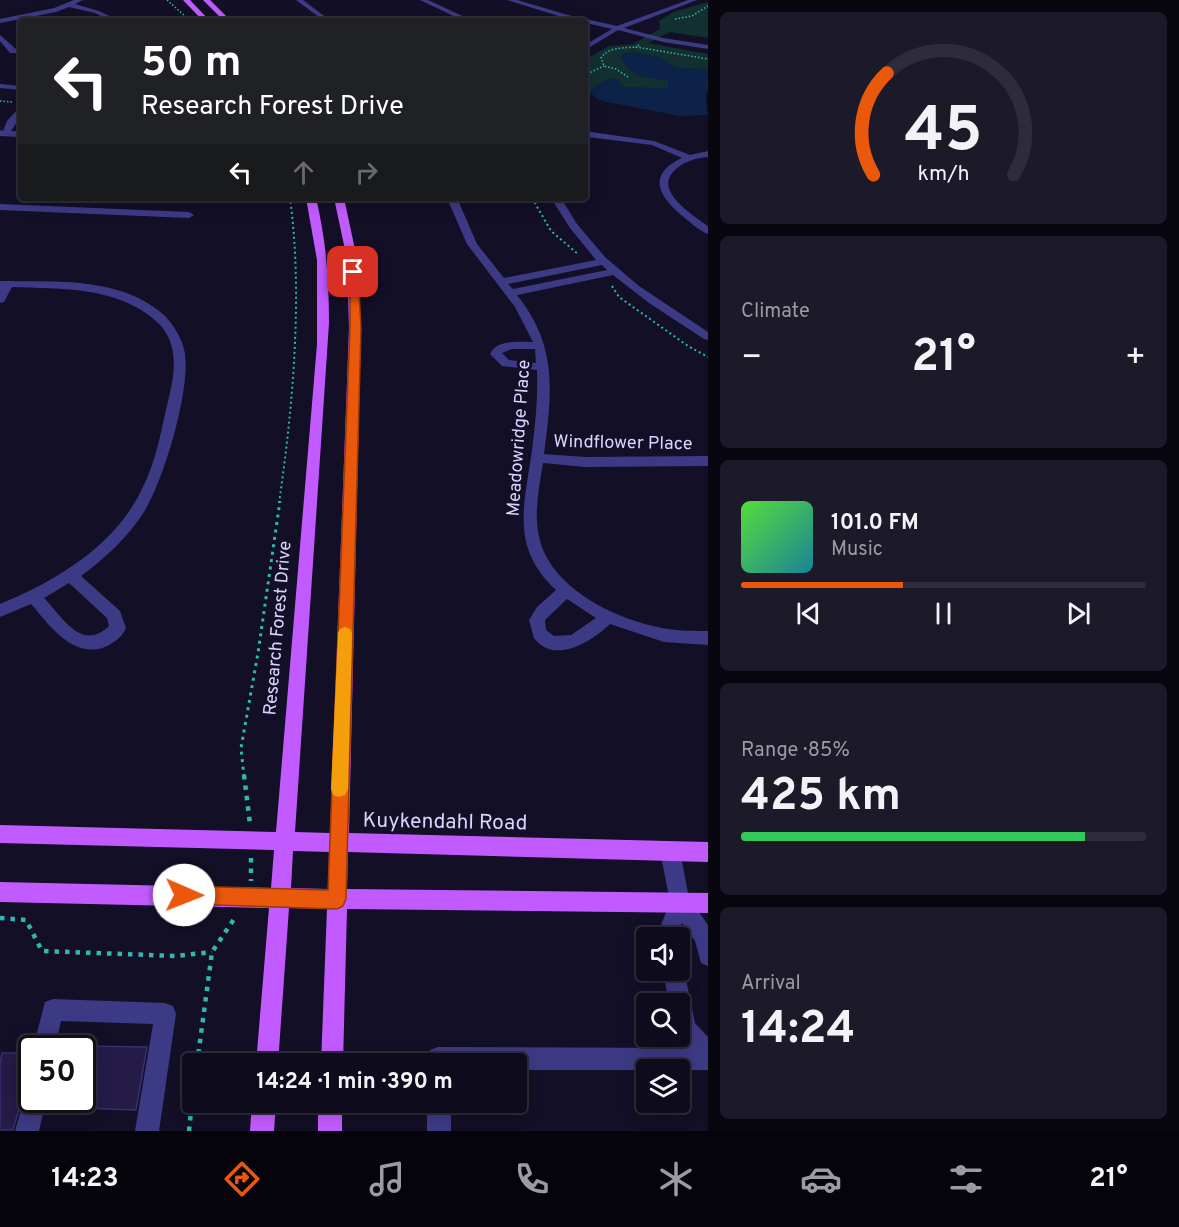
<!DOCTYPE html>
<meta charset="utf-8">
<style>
:root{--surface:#0e0b1c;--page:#1c1929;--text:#f1f3f6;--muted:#9b9ba3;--line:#2e2b3b;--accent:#ea580c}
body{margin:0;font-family:Overpass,sans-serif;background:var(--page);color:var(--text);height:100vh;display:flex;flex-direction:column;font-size:22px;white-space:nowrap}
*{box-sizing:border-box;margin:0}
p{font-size:20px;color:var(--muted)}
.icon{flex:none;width:33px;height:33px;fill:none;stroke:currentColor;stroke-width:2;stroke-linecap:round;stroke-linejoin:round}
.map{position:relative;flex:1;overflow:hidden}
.details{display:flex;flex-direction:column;gap:12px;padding:12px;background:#08060f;width:471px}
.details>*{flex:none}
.banner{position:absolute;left:18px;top:18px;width:570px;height:183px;border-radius:6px;box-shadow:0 3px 15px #0003,0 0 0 2px var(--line);background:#202124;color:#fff;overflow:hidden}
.buttons{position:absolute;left:636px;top:927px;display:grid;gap:12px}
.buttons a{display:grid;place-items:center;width:54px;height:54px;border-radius:6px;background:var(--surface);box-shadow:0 3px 15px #0003,0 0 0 2px var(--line);font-size:30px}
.speed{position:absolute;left:18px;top:1035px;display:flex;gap:12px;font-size:30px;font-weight:700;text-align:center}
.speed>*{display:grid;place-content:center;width:78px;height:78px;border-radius:50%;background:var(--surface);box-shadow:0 3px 15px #0003,0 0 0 2px var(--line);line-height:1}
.speed .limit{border:3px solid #111;border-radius:9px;background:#fff;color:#111}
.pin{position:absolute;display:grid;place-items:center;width:51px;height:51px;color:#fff;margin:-26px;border-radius:12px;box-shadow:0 3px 9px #0006}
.me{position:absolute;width:66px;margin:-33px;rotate:91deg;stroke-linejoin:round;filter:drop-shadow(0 0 4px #0008)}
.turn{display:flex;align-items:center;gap:21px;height:126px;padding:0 24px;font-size:27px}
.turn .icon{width:78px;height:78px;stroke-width:2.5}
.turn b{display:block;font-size:42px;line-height:51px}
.lanes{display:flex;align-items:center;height:57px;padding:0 24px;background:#0003;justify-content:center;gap:30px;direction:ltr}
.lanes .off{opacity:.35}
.big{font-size:45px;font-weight:700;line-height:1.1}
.details .tile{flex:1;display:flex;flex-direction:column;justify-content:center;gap:9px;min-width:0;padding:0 21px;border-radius:9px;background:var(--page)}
.details .dial{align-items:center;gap:0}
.dial svg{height:156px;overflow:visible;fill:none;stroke:var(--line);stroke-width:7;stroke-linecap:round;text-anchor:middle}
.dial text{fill:var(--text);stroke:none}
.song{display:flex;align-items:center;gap:18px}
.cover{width:72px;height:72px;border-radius:9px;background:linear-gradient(135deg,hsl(110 70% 55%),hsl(190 70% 35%))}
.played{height:6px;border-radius:3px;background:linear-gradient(90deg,var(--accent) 40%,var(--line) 40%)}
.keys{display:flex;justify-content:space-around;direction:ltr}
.heat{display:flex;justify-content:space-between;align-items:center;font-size:33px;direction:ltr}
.charge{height:9px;border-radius:4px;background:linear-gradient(90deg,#34c759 85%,var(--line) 0)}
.trip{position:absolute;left:182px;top:1053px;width:345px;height:60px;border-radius:6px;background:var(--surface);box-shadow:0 3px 15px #0003,0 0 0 2px var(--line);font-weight:700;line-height:60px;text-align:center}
.tab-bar{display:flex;height:96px;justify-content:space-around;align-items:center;background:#06040b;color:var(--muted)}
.tab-bar .icon{width:42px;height:42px}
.tab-bar .current{color:var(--accent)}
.tab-bar b{font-size:27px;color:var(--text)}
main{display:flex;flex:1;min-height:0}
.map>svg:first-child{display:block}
</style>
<main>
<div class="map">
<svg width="708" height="1131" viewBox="0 0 708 1131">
<rect width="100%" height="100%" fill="#130f26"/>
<path fill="#12302f" d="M708,2V38L670,32L648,43L708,54V91L621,101L585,93V68L591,56L609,46L633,44L660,29L659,21L673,12Z"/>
<path fill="#0c2248" d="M633,52L661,57L669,64L678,68L708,69L706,101L708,115L680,116L612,103L599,100L588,91L609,78L618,79L623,87L668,88V81L635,75L620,58L624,53Z"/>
<g fill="#241b47" stroke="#3b2d73" stroke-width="1.5">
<path d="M82,1046L147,1047L136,1110L82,1108Z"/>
<path d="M2,1053H32L30,1088L24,1091L13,1130H0V1063Z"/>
</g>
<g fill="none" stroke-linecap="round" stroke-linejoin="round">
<g stroke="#2fb8b0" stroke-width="1.5" stroke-dasharray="1.5 2" stroke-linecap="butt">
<path d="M167,0L186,17"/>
<path d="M675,19L692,16L708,6"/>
<path d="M639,45L636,47L708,59"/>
<path d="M628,77L616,69L604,66L601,58C608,47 624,48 636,47"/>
<path d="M585,81L589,73L604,66"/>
<path d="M0,101L13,102"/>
</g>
<g stroke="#2fb8b0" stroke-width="2" stroke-dasharray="2 3" stroke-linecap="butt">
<path d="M532,198L551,231L579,255"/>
<path d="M612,286L619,297L688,346L708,357"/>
<path d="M279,503C293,407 303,294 290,198"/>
</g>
<path stroke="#2fb8b0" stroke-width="3" stroke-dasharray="3 4.5" stroke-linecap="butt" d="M244,777L241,748L258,653L280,501"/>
<g stroke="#2fb8b0" stroke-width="4.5" stroke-dasharray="4.5 6" stroke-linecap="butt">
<path d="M244,775L250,824"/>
<path d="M251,858V881"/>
<path d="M0,918L26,920L42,951L176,956L212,952"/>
<path d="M197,1064L212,952L236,916"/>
<path d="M189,1131L192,1102"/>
</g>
<g fill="#3d3a85" fill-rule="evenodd">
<path d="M74,0H83L75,4L99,11L120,21H111L95,13L69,7L56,12L0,23V19L54,8Z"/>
<path d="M296,0H303L331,21H324Z"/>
<path d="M420,0H428L473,21H464Z"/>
<path d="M507,0H517L568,15L617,26L688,0H697L624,28L663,38L708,45V49L663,42L618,30L585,50V45L612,29L565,18Z"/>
<path d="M0,35L16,49V53H10L0,41Z"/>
<path d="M0,84L21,86V90L0,88Z"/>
<path d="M18,109H21V116L11,131H21V137L0,136V130L3,131L7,121Z"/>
<path d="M591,132L654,141L690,155L708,151V157C695,158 682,162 673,172C655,192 694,216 708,226V234C700,231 692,224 685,218C660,198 645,175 682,158L652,145L588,137V133Z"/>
<path d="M447,198H457L477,244L504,278L596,260L570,228L551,198H561L577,224L605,257L639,286L708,332V340L704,339L649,303L613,275L517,295C558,346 552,393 544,454L585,457L708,456V466L585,467L543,463C539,489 533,514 540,541C554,590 616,619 662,628C677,631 693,631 708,631V645L664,642L610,624C591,642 554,665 534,638L529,620L537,607L556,590C512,549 523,510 531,457C535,429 538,399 537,370L502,366L490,354C497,339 519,342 533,342L515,307L467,244ZM602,265L607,270L513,289L508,284ZM512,349H535L536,363L509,360L502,353ZM567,599L596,618L571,635L554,636L546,630L545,620Z"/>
<path d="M0,204L189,212L194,215L189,218L0,210Z"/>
<path d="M0,281C55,282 123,276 166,317C174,326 181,337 184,349C193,384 163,484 142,515C126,539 104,559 81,576L120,611L126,628C122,637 114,643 105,647C73,659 50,626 31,604L0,617V604C56,581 115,546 142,489C156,462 161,431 168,401C175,374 180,342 156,321C116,286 62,289 12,287L4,302L0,303ZM69,583L107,618L109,626C82,652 63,618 44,598Z"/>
<path d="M670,841L677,844L680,851L689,898L708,925V966L701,963L695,941L682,923L676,938H656L670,902L660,851L663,844Z"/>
<path d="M680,962L684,970L695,1023L708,1037V1070H516V1064H427L430,1050L438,1047L688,1048L677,1036H680V1004H669L663,970H680Z"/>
<path d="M53,999L165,1003L173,1006L176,1014L159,1131H135L153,1024L61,1021L55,1048H33L45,1002Z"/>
<path d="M32,1090V1100H46L39,1131H15L26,1092Z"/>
<rect x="427" y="1102" width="24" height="29"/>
</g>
<g fill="#c25bff" fill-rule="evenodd">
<path d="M183,0H190L210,21H203Z"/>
<path d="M203,0H210L231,21H224Z"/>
<path d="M306,198H316C326,239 329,280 329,323L295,832L330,833L349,328L347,259L334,198H344L357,259L361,328L349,833L708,842V862L348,852L347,889L708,893V913L347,909L343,1064H321L327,909L289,908L278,1064H256L269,908L0,902V882L271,888L274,850L0,843V825L276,832L317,344V260ZM293,851L329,852L328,889L291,888Z"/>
<path d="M252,1102H276L274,1131H250Z"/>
<rect x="318" y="1102" width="24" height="29"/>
</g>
</g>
<path fill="#ea580c" stroke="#983908" stroke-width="1.5" d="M350,270L358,272L361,328L346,899L343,906L337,909L184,904L177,902L175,895L177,889L184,886L328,890L350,328Z"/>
<path fill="#f59e0b" d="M345,627L350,629L352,633L348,789L345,795L339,797L333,795L331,789L338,633L340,629Z"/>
<g text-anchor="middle" stroke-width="6" stroke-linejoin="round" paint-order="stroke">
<g font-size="18" fill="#d9d4ff" stroke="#130f26">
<text transform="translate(518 438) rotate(-86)" y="6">Meadowridge Place</text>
<text transform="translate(623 442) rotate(1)" y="6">Windflower Place</text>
<text transform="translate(277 628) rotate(-85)" y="6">Research Forest Drive</text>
</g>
<g font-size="21" fill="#d9d4ff" stroke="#130f26">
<text transform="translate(445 821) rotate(1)" y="7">Kuykendahl Road</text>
</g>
</g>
</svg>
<div class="buttons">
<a><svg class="icon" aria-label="sound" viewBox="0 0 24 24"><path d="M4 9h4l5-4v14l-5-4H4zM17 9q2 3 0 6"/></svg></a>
<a><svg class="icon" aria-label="search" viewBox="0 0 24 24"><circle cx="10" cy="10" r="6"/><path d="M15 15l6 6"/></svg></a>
<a><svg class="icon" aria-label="layers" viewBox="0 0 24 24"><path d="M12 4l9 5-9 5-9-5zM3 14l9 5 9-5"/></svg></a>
</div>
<div class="speed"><div class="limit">50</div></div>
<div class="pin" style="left:353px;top:272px;background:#d93025"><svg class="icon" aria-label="arrive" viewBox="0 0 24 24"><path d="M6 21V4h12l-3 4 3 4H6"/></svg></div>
<svg class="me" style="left:184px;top:895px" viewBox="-20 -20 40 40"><circle r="19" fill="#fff"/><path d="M0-13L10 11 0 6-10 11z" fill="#ea580c"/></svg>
<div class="trip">14:24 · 1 min · 390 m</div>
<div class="banner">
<div class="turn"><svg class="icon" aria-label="left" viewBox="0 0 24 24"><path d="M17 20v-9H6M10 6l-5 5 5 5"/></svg><div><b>50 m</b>Research Forest Drive</div></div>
<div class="lanes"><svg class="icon" aria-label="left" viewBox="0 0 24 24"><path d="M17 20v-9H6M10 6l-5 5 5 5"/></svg><svg class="icon off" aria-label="ahead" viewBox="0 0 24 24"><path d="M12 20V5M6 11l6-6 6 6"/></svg><svg class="icon off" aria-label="right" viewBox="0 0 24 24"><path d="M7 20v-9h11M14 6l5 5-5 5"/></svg></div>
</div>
</div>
<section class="details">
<div class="tile dial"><svg viewBox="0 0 100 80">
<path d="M14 69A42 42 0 1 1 86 69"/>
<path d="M14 69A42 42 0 0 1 21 17" stroke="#ea580c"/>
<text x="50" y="56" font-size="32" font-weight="700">45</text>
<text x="50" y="72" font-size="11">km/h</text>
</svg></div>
<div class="tile"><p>Climate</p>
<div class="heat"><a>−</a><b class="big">21°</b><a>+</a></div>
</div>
<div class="tile">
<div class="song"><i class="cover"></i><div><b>101.0 FM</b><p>Music</p></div></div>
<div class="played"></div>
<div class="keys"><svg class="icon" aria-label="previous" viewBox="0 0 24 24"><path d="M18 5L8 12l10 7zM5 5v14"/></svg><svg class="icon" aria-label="pause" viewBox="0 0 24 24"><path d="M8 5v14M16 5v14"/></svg><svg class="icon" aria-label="next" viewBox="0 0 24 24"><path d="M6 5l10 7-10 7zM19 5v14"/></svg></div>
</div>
<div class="tile"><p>Range · 85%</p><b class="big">425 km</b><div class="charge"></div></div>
<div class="tile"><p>Arrival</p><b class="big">14:24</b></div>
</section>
</main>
<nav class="tab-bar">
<b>14:23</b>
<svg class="icon current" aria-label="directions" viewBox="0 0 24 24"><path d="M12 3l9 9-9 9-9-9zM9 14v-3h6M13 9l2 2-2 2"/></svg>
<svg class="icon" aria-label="music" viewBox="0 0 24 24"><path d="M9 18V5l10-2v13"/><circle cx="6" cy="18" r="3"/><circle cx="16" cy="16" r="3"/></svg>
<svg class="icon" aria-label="phone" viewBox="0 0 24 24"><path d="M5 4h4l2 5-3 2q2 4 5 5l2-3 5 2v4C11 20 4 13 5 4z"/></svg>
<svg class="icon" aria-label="climate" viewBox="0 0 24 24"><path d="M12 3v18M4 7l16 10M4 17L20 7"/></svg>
<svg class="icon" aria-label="car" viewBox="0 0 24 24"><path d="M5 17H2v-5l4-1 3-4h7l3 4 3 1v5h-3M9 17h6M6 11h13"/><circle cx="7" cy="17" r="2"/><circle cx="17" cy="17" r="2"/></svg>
<svg class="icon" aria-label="filters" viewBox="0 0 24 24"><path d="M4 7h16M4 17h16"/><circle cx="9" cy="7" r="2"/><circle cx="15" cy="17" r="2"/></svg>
<b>21°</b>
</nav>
